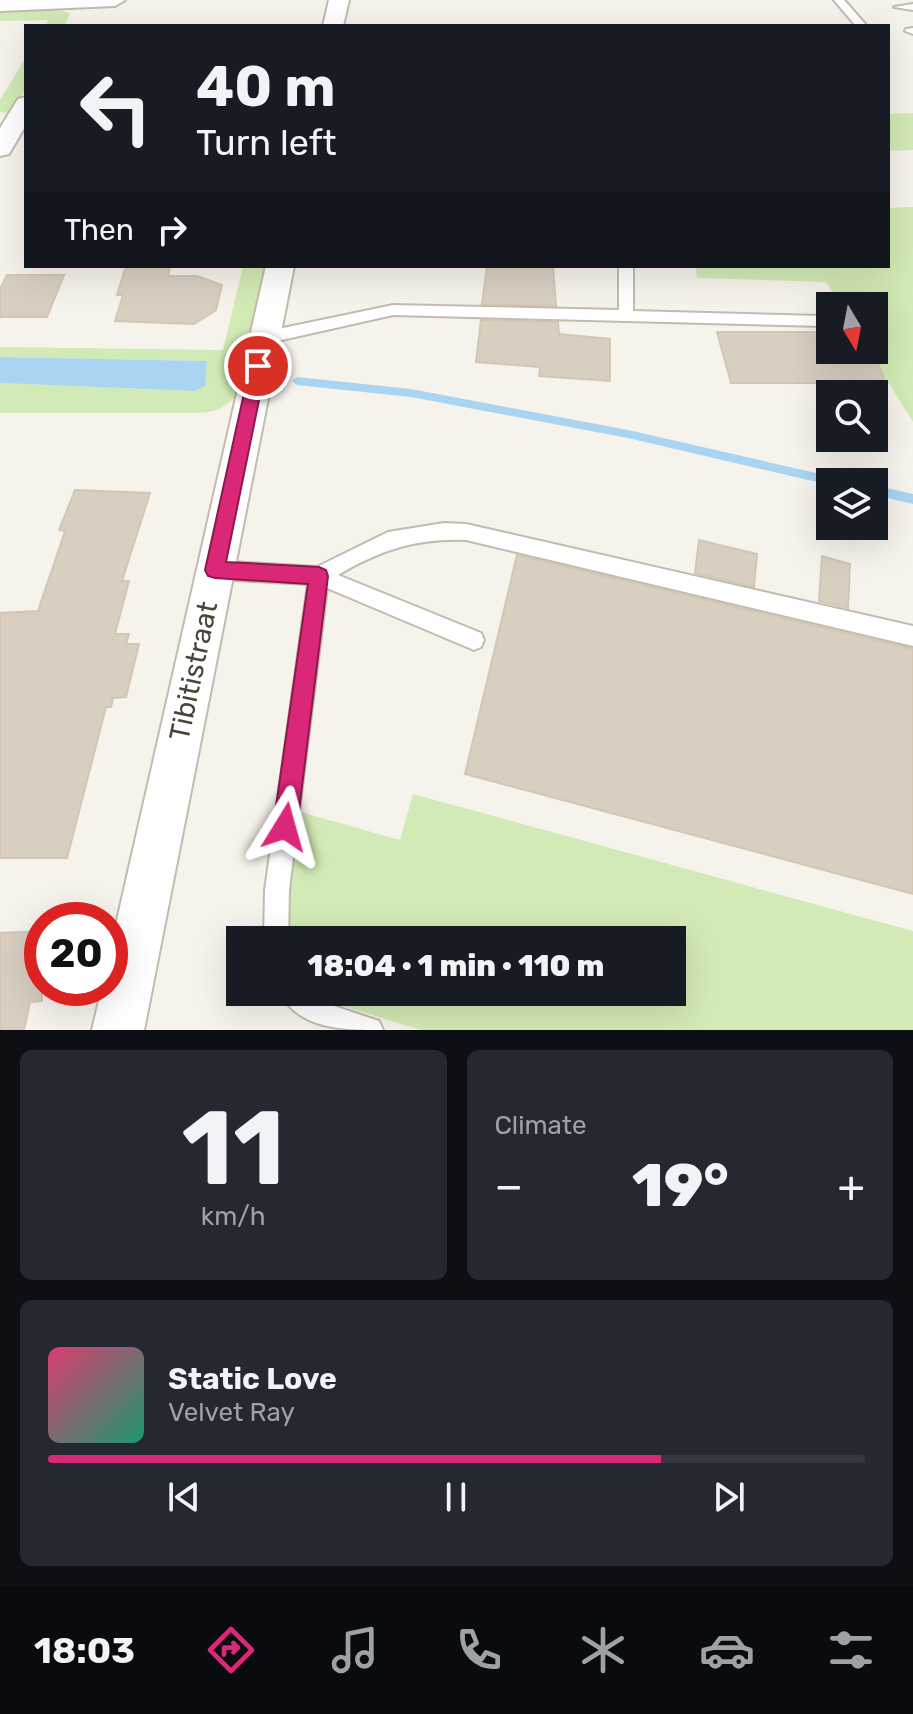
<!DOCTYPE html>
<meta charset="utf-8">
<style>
:root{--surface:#171b24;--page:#242831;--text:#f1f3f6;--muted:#9ea1a6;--line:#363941;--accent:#db2777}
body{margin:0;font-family:Rubik,sans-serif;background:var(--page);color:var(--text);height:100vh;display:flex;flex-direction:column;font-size:30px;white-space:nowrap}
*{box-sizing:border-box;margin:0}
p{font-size:26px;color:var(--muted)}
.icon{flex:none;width:44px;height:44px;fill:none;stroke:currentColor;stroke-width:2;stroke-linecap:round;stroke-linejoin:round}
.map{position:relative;height:1030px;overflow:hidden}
.panel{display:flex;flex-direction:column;gap:20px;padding:20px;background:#0d0f14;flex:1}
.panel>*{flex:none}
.banner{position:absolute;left:24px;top:24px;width:866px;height:244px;border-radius:0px;box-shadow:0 8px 32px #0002;background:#171b24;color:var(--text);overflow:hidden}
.needle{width:52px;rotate:170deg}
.tools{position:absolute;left:816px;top:292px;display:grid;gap:16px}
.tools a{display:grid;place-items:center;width:72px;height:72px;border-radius:0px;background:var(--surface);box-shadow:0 8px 32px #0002;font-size:40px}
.speed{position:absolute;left:24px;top:902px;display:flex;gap:16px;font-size:40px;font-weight:700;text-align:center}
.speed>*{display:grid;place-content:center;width:104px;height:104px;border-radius:50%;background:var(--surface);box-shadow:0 8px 32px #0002;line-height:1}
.speed .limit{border:12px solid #d22;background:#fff;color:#111}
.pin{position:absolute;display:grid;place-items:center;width:68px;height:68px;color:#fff;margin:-34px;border:4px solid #fff;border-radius:50%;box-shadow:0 2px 8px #0007}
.me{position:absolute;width:88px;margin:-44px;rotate:8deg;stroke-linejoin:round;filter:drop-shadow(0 0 6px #0008)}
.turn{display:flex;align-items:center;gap:28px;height:168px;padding:0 40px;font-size:36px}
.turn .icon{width:104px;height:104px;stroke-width:2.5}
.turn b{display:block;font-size:56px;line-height:68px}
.then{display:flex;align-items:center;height:76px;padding:0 40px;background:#0003;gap:16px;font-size:30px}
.big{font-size:60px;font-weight:800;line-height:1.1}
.panel .tile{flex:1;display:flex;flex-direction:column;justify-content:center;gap:12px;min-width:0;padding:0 28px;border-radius:12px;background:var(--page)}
.panel .dial{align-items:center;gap:0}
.dial b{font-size:104px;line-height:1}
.song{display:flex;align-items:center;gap:24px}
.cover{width:96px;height:96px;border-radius:12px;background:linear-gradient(135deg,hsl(340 70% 55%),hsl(160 70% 35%))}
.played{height:8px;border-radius:4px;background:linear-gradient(90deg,var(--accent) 75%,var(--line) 75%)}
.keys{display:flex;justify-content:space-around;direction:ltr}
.heat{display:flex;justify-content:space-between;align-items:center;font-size:44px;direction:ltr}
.panel .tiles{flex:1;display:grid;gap:20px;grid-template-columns:1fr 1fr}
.tile:last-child{grid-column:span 2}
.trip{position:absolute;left:226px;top:926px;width:460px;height:80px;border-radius:0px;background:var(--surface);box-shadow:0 8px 32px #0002;font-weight:800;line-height:80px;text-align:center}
.menu{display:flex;height:128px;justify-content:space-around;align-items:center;background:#090b0e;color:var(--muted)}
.menu .icon{width:56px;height:56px}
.menu .on{color:var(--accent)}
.menu b{font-size:36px;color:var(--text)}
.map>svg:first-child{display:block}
</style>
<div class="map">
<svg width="913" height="1030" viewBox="0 0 913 1030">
<rect width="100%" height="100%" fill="#f6f3ec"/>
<g fill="#d2eab5">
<path d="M55,9L70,13L65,26H45L48,20L0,21V11Z"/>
<path d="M26,57V88L11,113L0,112V100Z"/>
<path d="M913,113V150L888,151V114Z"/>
<path d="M913,207V422L868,350H874V306H841L826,282L697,278L695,266H888V208Z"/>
<path d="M243,266H269L238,394C224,409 216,412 196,413H0V383L195,391L204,386L207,361L0,357V347L223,350Z"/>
<path d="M413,794L913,931V1030H420L337,1004L319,992H672V940H289L285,923L297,811L400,840Z"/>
</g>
<path fill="#a9d4f2" d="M0,357L207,361L205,386L195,391L0,383Z"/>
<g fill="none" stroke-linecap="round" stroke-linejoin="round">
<g fill="#a9d4f2" fill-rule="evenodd">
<path d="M297,377L411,389L628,430L838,478L842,479L843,482H830V485L628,438L411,397L297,385L292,381Z"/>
<path d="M874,485L913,494V504L874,495Z"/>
</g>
</g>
<g fill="#d8cfc1" stroke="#d3c7b4" stroke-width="2">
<path d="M126,266H170L168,276H197L222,285L216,310L194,324L115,321L123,295H117Z"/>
<path d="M487,266H553L556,306L482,304Z"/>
<path d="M7,275H64L47,317H0V289Z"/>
<path d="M481,320L558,322L559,334L610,339V381L539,376L540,367L476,362Z"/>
<path d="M717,332H830V350H872L886,383H877L881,394H847L843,383H731Z"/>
<path d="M75,490L150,493L122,581H129L115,634H129L126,644H139L126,697L113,698L111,707H106L67,858H0V613L38,611L65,531L59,530Z"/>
<path d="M699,540L757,554L754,587L695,573Z"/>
<path d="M517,555L913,649V894L465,774Z"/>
<path d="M822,556L850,564L848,608L819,601Z"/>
<path d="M42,931V1001L30,1002L24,1030H0V933Z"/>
</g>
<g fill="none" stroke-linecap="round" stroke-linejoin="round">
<g stroke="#c2bbae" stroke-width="4">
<g id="lane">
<path d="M834,0H844L867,26H856Z"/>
<path d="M913,4V10L894,7Z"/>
<path d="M913,28V34L905,31L906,29Z"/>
<path d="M619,266H633V311L822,316L829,321L822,326L393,315L264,344L256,338L264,332L393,305L619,310Z"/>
<path d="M444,523L466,524L913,626V646L466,540C417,538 380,550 338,575L481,633L484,640L481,647L474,650L327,588L289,890L288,940H264L265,890L308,584L215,579L208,576L206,570L208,564L215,561L317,567L388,532Z"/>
<path d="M280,992H312L325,1003L379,1021L383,1030C345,1030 298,1030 280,992Z"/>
</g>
</g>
<g stroke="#c2bbae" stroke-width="4">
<g id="street">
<path d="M0,0H125L115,6L0,11Z"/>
<path d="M329,0H349L343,26H323Z"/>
<path d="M26,97V125L9,154L0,156V128L18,99Z"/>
<path d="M266,266H294L144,1030H92L102,988H110V951Z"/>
</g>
</g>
<use href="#lane" fill="#fff" fill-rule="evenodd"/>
<use href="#street" fill="#fff" fill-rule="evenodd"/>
</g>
<path fill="#db2777" stroke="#8e194d" stroke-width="2" d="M258,360L266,366L226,562L319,567L326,570L328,576L297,827L293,836L285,839L277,836L273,827L308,584L215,578L208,576L205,570L250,366Z"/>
<g text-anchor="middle" stroke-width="7" stroke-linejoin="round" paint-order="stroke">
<g font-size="28" fill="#4b4439" stroke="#fff">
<text transform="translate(193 671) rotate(-78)" y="10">Tibitistraat</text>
</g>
</g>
</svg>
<div class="tools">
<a><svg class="needle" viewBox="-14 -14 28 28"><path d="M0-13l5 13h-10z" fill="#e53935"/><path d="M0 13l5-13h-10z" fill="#9ea1a6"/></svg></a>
<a><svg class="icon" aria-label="search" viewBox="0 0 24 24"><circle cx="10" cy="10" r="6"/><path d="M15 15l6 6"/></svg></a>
<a><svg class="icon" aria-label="layers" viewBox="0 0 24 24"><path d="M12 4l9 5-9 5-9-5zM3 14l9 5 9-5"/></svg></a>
</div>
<div class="speed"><div class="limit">20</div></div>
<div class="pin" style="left:258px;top:366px;background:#d93025"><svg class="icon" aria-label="arrive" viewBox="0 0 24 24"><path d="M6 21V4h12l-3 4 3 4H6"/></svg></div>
<svg class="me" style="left:285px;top:827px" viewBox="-20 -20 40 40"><path d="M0-17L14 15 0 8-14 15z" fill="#db2777" stroke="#fff" stroke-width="4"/></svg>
<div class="trip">18:04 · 1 min · 110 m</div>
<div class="banner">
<div class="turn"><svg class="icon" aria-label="left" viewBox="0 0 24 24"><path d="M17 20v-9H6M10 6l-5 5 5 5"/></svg><div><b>40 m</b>Turn left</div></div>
<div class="then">Then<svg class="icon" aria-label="right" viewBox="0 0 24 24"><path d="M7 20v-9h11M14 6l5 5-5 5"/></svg></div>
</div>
</div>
<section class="panel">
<div class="tiles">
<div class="tile dial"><b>11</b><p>km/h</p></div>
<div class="tile"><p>Climate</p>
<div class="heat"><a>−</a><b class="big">19°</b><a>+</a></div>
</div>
<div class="tile">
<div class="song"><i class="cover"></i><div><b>Static Love</b><p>Velvet Ray</p></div></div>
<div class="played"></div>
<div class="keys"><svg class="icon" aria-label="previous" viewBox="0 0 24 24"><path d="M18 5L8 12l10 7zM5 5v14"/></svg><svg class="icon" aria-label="pause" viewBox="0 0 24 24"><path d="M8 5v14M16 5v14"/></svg><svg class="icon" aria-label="next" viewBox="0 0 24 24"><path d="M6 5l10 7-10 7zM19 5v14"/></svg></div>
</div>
</div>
</section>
<nav class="menu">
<b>18:03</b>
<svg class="icon on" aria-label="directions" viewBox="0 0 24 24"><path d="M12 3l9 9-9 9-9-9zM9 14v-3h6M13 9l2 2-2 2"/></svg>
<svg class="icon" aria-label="music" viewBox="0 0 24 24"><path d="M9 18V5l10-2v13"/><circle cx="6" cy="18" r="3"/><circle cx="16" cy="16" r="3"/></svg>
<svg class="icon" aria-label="phone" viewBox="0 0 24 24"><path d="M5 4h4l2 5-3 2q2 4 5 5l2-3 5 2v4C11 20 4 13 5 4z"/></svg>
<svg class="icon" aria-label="climate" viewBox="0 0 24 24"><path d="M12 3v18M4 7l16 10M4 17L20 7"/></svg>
<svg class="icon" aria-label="car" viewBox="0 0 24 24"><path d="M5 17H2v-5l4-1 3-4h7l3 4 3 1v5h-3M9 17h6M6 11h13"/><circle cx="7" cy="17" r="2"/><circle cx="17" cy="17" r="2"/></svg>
<svg class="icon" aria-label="filters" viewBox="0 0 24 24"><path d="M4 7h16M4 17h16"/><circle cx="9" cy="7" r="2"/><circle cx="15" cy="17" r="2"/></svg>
</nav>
